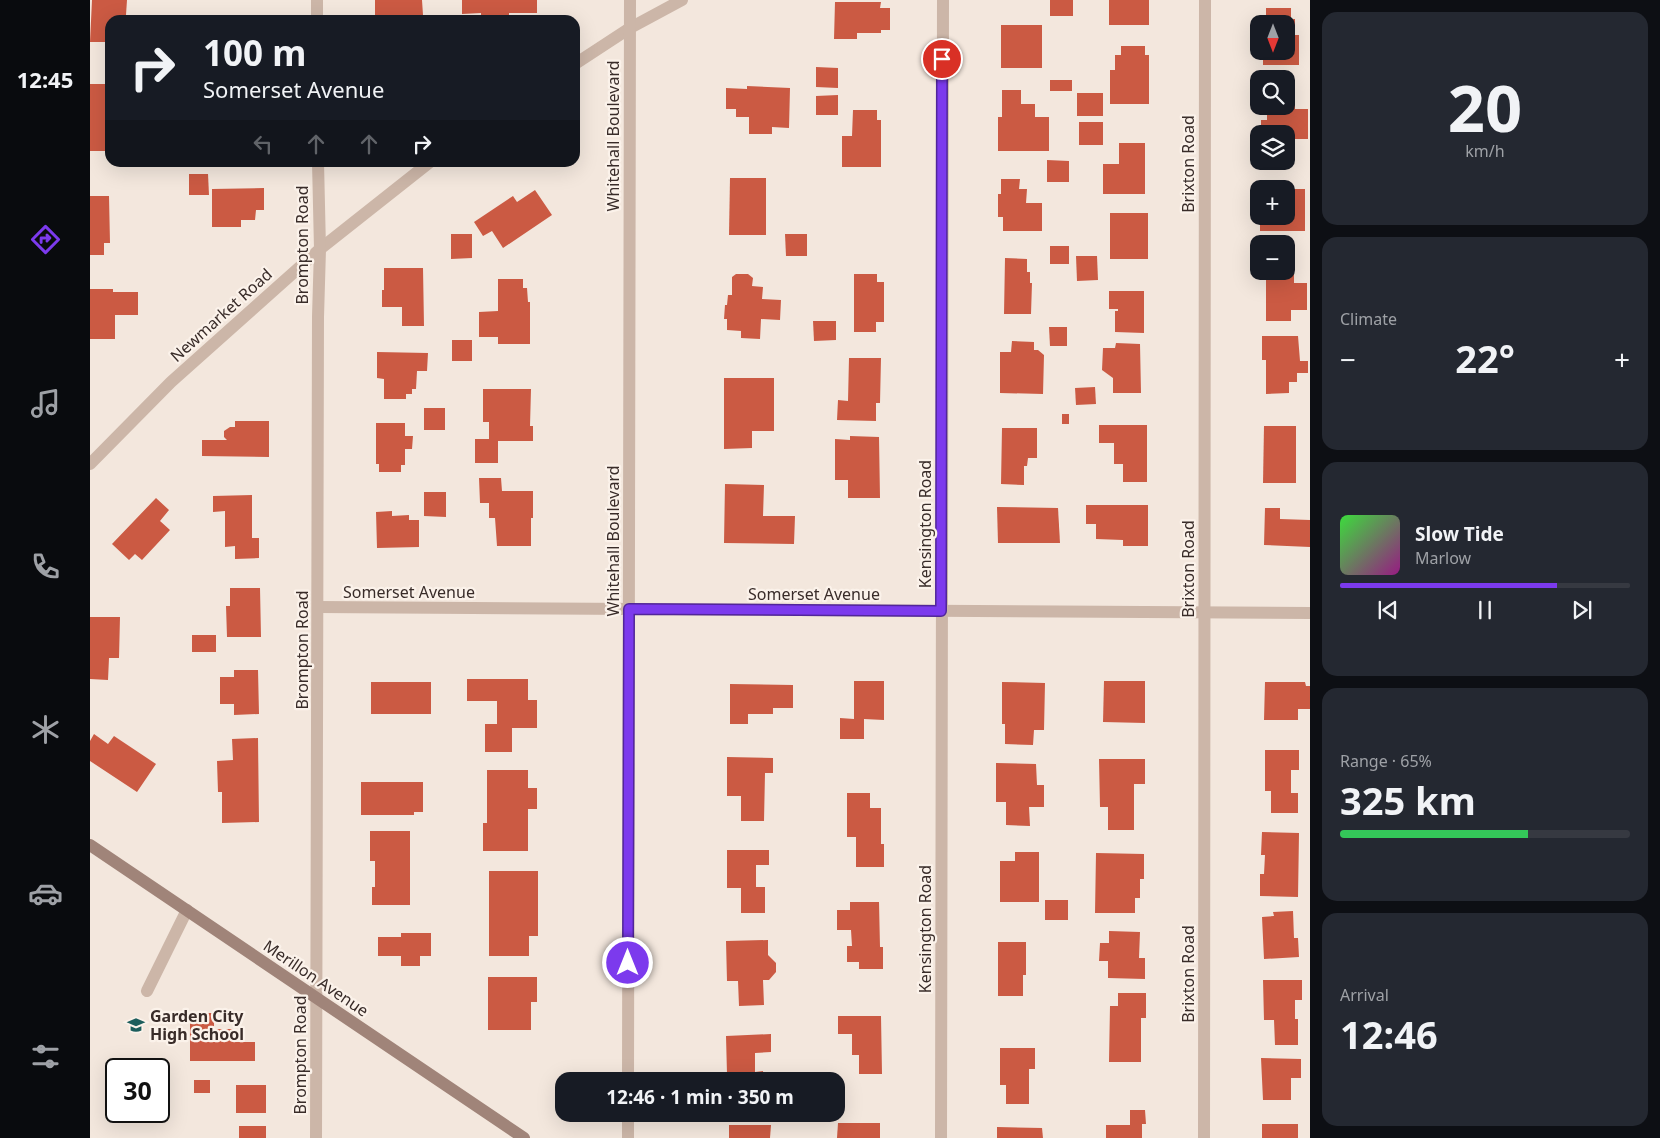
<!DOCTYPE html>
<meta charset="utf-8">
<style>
:root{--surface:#171b24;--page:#242831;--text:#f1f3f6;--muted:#9ea1a6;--line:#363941;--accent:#7c3aed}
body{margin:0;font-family:"Noto Sans",sans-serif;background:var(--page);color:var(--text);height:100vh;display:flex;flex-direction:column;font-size:19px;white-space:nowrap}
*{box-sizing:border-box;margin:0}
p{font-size:16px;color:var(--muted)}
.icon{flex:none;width:28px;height:28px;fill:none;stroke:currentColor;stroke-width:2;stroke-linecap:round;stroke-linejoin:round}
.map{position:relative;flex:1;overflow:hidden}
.drawer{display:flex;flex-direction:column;gap:12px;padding:12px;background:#0d0f14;width:350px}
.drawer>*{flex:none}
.guide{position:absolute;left:15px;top:15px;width:475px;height:152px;border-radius:15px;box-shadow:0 5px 20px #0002;background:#171b24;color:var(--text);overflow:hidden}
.needle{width:32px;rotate:180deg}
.buttons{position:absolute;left:1160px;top:15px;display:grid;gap:10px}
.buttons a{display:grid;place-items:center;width:45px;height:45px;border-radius:10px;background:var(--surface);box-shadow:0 5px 20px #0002;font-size:25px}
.speed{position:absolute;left:15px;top:1058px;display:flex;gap:10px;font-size:25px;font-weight:700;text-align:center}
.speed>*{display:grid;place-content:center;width:65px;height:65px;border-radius:50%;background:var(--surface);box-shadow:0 5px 20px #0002;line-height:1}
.speed .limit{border:2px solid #111;border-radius:8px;background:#fff;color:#111}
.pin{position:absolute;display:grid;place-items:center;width:42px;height:42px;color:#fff;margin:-21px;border:2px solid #fff;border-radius:50%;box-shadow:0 1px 5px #0007}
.me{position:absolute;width:55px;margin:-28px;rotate:0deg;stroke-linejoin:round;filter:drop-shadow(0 0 4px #0008)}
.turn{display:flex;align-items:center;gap:18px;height:105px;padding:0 15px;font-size:22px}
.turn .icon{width:65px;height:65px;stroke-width:2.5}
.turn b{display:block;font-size:35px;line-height:42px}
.lanes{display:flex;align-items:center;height:48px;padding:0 15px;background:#0003;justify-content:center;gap:25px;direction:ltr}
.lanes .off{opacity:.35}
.big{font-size:38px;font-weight:700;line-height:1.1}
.drawer .card{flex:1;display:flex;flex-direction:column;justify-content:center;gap:8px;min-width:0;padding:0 18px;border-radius:15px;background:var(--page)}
.drawer .dial{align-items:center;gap:0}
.dial b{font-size:65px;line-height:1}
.song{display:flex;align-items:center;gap:15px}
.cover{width:60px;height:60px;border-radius:8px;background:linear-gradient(135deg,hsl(120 70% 55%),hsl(310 70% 35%))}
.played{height:5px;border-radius:2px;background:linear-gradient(90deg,var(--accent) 75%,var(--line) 75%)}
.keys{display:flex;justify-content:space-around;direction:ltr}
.heat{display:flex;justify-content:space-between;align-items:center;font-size:28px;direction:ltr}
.charge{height:8px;border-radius:4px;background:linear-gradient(90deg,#34c759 65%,var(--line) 0)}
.trip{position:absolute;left:465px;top:1072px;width:290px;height:50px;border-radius:15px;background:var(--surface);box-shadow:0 5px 20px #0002;font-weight:700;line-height:50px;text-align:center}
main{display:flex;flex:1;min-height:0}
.menu{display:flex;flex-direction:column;width:90px;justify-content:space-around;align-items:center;background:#090b0e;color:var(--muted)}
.menu .icon{width:35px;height:35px}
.menu .on{color:var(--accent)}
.menu b{font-size:22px;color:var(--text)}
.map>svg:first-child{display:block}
</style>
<main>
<nav class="menu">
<b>12:45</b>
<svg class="icon on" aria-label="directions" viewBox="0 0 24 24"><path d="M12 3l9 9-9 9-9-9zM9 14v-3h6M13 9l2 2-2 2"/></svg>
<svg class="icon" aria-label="music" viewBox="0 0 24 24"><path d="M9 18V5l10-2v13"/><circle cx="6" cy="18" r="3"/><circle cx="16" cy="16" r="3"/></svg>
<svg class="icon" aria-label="phone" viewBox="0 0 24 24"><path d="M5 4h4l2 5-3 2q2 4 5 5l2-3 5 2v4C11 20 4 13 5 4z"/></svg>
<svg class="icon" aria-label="climate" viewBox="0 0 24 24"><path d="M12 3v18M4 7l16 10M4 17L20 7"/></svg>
<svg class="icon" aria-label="car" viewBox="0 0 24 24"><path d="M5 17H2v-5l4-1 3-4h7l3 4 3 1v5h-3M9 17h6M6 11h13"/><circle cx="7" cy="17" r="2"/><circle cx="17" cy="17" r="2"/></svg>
<svg class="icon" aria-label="filters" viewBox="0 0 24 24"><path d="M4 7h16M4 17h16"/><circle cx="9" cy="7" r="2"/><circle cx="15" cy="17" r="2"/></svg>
</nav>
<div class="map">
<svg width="1220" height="1138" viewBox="0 0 1220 1138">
<rect width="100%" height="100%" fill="#f3e7dd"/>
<g fill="#cb5a43">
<path d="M2,0H37L36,15H54V20H20V42H0Z"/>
<path d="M285,0H332L333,15L323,16V20H285Z"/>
<path d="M372,0H447V13H419V20H391V13L372,14Z"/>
<rect x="960" y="0" width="23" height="16"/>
<rect x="1019" y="0" width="40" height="25"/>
<path d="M745,2H791L790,8H800V30H791V33H767V39H744Z"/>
<path d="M1176,8H1201V19H1205V35H1209V65H1173V51H1196V24H1173V19H1176Z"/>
<rect x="138" y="15" width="31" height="5"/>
<rect x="911" y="25" width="41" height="43"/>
<path d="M1031,46H1055V55H1059V104H1020V70H1025V55H1031Z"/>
<path d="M726,67L748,68V88L726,87Z"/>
<rect x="960" y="80" width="22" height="11"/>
<rect x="0" y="84" width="20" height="67"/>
<path d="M657,86L700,88L699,128L682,127V134H659V117H646V109H636V88L657,89Z"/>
<path d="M912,90H931V104H945V117H959V151H908V117H912Z"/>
<path d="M1196,92H1199V105H1205V109H1218V139H1205V150H1196V134H1171V120H1177V106H1196Z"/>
<rect x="987" y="93" width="26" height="23"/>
<path d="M748,95V115H726V96Z"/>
<path d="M763,110H787V120H791V167H752V136H762Z"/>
<rect x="989" y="122" width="24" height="23"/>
<path d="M1029,143H1055V194H1013V164H1029Z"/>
<path d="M957,160L979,161V182H957Z"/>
<path d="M99,174H118L119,195H99Z"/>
<path d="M640,178H676V235H639Z"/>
<path d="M911,179H930L929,189H937L936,203H952V231H913V217H908V194H911Z"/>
<path d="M174,188V210H166L165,220H151V227H122V189Z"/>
<path d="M1196,189H1215V231H1170V216H1196Z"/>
<path d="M445,190L462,215L413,248L402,231L393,236L384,222L423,196L427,202Z"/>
<path d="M0,196H19L20,243H14V255H0Z"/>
<rect x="1020" y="213" width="38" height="46"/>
<path d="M361,234H382V258L361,259Z"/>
<path d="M695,234H717V256H696Z"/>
<rect x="960" y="246" width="19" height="18"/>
<path d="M986,256H1007L1008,280L987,281Z"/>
<path d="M915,258L937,259V272H940V283H942L941,314H914Z"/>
<path d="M1196,261H1201V270H1204V283H1217V310H1201V321H1176V274H1179V271H1196Z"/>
<path d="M294,268H333L334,326H312V307H292V290H294Z"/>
<path d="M646,274H658L663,278L662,286L673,287L672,299L691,300L690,320L671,319L670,339L651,338V331L637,330V319H634L635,305H637L638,295H642V277Z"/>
<path d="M764,274H787V282H794V322H786V332H764Z"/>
<path d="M408,279H433V288H437L438,302H440V344H408V337H389V312L408,311Z"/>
<path d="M0,289H23V292H48V315H25V339H0Z"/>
<path d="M1019,291H1054V333L1025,332V311H1028V309H1019Z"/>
<path d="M723,321H746V340L724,341Z"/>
<path d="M959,327H977V346H960Z"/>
<path d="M1172,336H1208L1210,361H1218V373H1207V382H1199V393L1176,394V360H1172Z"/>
<rect x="362" y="340" width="20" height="21"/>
<path d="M922,341L944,342V350H948L954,355L953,394L910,393V352H921Z"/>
<path d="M1026,343L1050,344L1051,393H1023V378L1012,370L1013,348H1025Z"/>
<path d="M287,352L338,353L337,371H327L326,389H322V394H316V399H294V379L287,378Z"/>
<path d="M759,358H791L790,403H786V421L747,420L748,400L758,401Z"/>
<path d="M634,378H684V431H662V448L634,449Z"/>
<path d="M1005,387L1006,404L986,405L985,388Z"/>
<path d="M393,389H441L440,426H443V441H408V463H385V439H399V422H393Z"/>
<rect x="334" y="408" width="21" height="22"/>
<rect x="972" y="414" width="7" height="10"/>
<path d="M145,421H179V457L112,456V440H137L134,437V431L140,427H145Z"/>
<path d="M286,423H315V436H323L322,449H315V465H311V472H289V464H286Z"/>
<path d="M1009,425H1057V482H1033V464H1024V443H1009Z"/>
<path d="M1174,426H1206V483H1173Z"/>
<path d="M912,428H947V458H938L937,466H934V485L911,484Z"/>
<path d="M760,436L789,437L790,498H758V480H745V439L760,440Z"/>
<path d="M389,478H411L412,491H443V518H441V546H407L405,518H399V503H390Z"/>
<path d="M635,484L674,485L673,516H705L704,544L634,543Z"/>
<path d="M334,492H356V517L334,516Z"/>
<path d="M162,495V538H169V558L145,559V546L135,547V511L123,512V496Z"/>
<path d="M66,498L79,510L70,521L80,530L52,560L45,554L39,560L22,544Z"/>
<path d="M996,505H1058V546H1033V540L1006,539V524H996Z"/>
<path d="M907,507L968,508L970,543H908Z"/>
<path d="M1175,508H1190V519L1220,520V547L1174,545Z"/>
<path d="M302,511V516L319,515V520H329V547L287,548L286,512Z"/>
<path d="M140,588H170L171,637H137L136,606H140Z"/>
<path d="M0,617H30L29,658H19L18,680L0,679Z"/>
<rect x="102" y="635" width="24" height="17"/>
<path d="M144,670H168L169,714L144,715V704H130V677H144Z"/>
<path d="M377,679H438V700H447V728H422V752H395V724H407V701H377Z"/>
<path d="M764,681H794V720L774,719V739H750V718L764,719Z"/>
<path d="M1014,681H1055V723L1013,722Z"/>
<rect x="281" y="682" width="60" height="32"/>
<path d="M912,682L955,683L954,730H944L943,745L915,744V724H912Z"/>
<path d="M1175,682H1215L1216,686H1220V709H1208V720H1174Z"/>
<path d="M640,684L703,685V708H683V714H658V724H640Z"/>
<path d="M4,734L18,744L24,736L66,764L47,792L0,761V741Z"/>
<path d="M168,738L169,822L132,823V792H128L127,761L143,760L142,739Z"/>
<path d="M1175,750H1209V770H1201V793H1208V813H1181V791H1175Z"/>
<path d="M637,757L683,758V773H675L674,821H651V796H637Z"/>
<path d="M1009,759H1055V784H1044V830H1018V807H1010Z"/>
<path d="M906,763L946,764L947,785H954V807H939L940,826L916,825V802H906Z"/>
<path d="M397,770H438V788H447V809H438V851H393V823H397Z"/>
<path d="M271,782H333V812H324V815H271Z"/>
<path d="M757,793H780V808H791V844H794V867H766V837H757Z"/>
<path d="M280,831H320V905H282V887H285V861H280Z"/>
<path d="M1172,832L1209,833L1208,897L1170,896V874H1174L1175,855H1171Z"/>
<path d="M637,850H679V865H666V887H675V913H651V888H637Z"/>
<path d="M925,852H949V902H910V861H925Z"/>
<path d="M1006,853L1054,854V879H1050V898H1045V913H1005Z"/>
<path d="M399,871H448V936H439V956H399Z"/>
<rect x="955" y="900" width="23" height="20"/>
<path d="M760,902H789L790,947H793V969H769V962H757V946H762L761,930H747V910H760Z"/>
<path d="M1203,911L1204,938H1208L1209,957L1174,959L1172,917L1184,916L1183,912Z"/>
<path d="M1019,931L1050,932L1049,958H1055V979L1018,978V961H1009L1010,943H1019Z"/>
<path d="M311,933H341V956H330V966H311V956H288V937H311Z"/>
<path d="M678,940V955L686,963V972L679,980H673L674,1005L649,1006L648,981H637L636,941Z"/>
<path d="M908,942H936V975H933V996H908Z"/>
<path d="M398,977H447V1002H441V1030H398Z"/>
<path d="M1173,980H1212V1000H1205V1019H1208V1045H1185L1184,1020H1174Z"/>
<path d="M1028,993H1056V1018H1051V1062H1019L1020,1006H1028Z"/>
<path d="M100,1013H124V1029H146V1042H165V1061H100Z"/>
<path d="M748,1016H791L792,1074H769V1055H762V1034H748Z"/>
<path d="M681,1034V1052L665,1053V1072L673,1071L674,1081H649L648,1073L637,1074L636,1036Z"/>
<path d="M910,1048H945V1069H939V1104H916V1085H910Z"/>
<path d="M1171,1058L1211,1059V1078H1201V1100H1173Z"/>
<rect x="104" y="1080" width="16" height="13"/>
<rect x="146" y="1085" width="30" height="28"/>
<path d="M1040,1110H1055L1056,1124H1052V1138H1016V1125H1040Z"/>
<path d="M748,1123H790V1138H747Z"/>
<rect x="1172" y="1124" width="36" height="14"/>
<path d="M639,1125H681L680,1138H639Z"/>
<rect x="149" y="1126" width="27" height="12"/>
<path d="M907,1127L952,1128L953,1138H907Z"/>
</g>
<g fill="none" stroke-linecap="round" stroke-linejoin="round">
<path stroke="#ccb6a8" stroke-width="12" d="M57,991L97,910"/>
<g stroke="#ccb6a8" stroke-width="12">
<path d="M227,20V0"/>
<path d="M485,64L540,28L592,0"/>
<path d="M0,464L81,382L230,249L340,162"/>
<path d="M228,607L1220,613"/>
<path d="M538,1081L540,0"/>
<path d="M226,1138L228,317L230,249L228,162"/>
<path d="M538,1138V1114"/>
<path d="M851,1138L853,0"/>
<path d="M1114,1138L1115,0"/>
</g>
<path stroke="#a08479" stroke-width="12" d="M0,845L434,1138"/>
</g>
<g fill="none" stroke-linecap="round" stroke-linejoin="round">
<g stroke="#51269a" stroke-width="12">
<path id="route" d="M538,963L539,609L851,611L852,59"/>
</g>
<use href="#route" stroke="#7c3aed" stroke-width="9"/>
</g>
<defs>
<g id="school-bare" transform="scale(1.35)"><path d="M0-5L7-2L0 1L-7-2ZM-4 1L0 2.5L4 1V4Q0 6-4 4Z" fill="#1c5d5c" stroke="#fbf2ea" stroke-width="2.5" paint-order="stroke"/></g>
</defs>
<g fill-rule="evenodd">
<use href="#school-bare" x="46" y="1025"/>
</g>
<g text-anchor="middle" stroke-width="4.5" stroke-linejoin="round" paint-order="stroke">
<g font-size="16" fill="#392c29" stroke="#fbf2ea">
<text transform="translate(523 136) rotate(-90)" y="6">Whitehall Boulevard</text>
<text transform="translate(1098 164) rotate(-90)" y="6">Brixton Road</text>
<text transform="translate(212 245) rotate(-90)" y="6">Brompton Road</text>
<text transform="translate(131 315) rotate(-42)" y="6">Newmarket Road</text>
<text transform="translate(835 524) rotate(-90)" y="6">Kensington Road</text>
<text transform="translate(523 541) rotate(-90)" y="6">Whitehall Boulevard</text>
<text transform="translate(1098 569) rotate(-90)" y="6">Brixton Road</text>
<text x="319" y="598">Somerset Avenue</text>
<text x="724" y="600">Somerset Avenue</text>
<text transform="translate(212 650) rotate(-90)" y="6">Brompton Road</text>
<text transform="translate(835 929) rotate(-90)" y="6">Kensington Road</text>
<text transform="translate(1098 974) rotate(-90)" y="6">Brixton Road</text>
<text transform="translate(226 978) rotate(34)" y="6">Merillon Avenue</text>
<text transform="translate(210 1055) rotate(-90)" y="6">Brompton Road</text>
</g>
<g font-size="16" font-weight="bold" fill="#392c29" stroke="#fbf2ea" text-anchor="start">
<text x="60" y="1022">Garden City<tspan x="60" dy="18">High School</tspan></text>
</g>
</g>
</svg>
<div class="buttons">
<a><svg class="needle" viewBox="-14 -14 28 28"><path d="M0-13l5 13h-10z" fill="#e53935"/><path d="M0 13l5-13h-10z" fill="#9ea1a6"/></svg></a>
<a><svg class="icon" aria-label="search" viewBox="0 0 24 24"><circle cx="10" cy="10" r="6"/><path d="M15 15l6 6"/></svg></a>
<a><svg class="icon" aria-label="layers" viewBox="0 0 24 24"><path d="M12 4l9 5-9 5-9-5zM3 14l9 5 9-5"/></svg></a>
<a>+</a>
<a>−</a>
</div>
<div class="speed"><div class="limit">30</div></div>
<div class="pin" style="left:852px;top:59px;background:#d93025"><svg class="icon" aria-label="arrive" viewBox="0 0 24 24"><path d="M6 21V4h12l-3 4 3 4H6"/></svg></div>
<svg class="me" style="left:538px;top:963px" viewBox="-20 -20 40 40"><circle r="17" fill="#7c3aed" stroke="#fff" stroke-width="3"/><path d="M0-11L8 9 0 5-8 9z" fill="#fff"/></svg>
<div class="trip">12:46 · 1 min · 350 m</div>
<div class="guide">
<div class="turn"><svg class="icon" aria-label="right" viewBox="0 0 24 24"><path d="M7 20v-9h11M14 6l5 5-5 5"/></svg><div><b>100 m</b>Somerset Avenue</div></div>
<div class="lanes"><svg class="icon off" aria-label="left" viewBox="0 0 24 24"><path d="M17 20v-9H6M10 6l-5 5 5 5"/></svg><svg class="icon off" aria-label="ahead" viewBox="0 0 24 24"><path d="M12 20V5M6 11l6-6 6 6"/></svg><svg class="icon off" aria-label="ahead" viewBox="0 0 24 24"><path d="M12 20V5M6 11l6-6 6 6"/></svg><svg class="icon" aria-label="right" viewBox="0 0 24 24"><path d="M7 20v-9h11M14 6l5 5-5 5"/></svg></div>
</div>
</div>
<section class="drawer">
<div class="card dial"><b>20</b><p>km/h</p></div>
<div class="card"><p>Climate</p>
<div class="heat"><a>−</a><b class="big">22°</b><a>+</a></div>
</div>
<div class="card">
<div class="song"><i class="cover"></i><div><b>Slow Tide</b><p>Marlow</p></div></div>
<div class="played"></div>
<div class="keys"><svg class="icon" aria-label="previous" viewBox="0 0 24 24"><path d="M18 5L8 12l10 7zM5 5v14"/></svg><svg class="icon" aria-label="pause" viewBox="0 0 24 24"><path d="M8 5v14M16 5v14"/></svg><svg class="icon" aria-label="next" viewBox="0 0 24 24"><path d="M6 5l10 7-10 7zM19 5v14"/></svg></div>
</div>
<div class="card"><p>Range · 65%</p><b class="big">325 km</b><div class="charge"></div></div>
<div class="card"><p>Arrival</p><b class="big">12:46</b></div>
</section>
</main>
